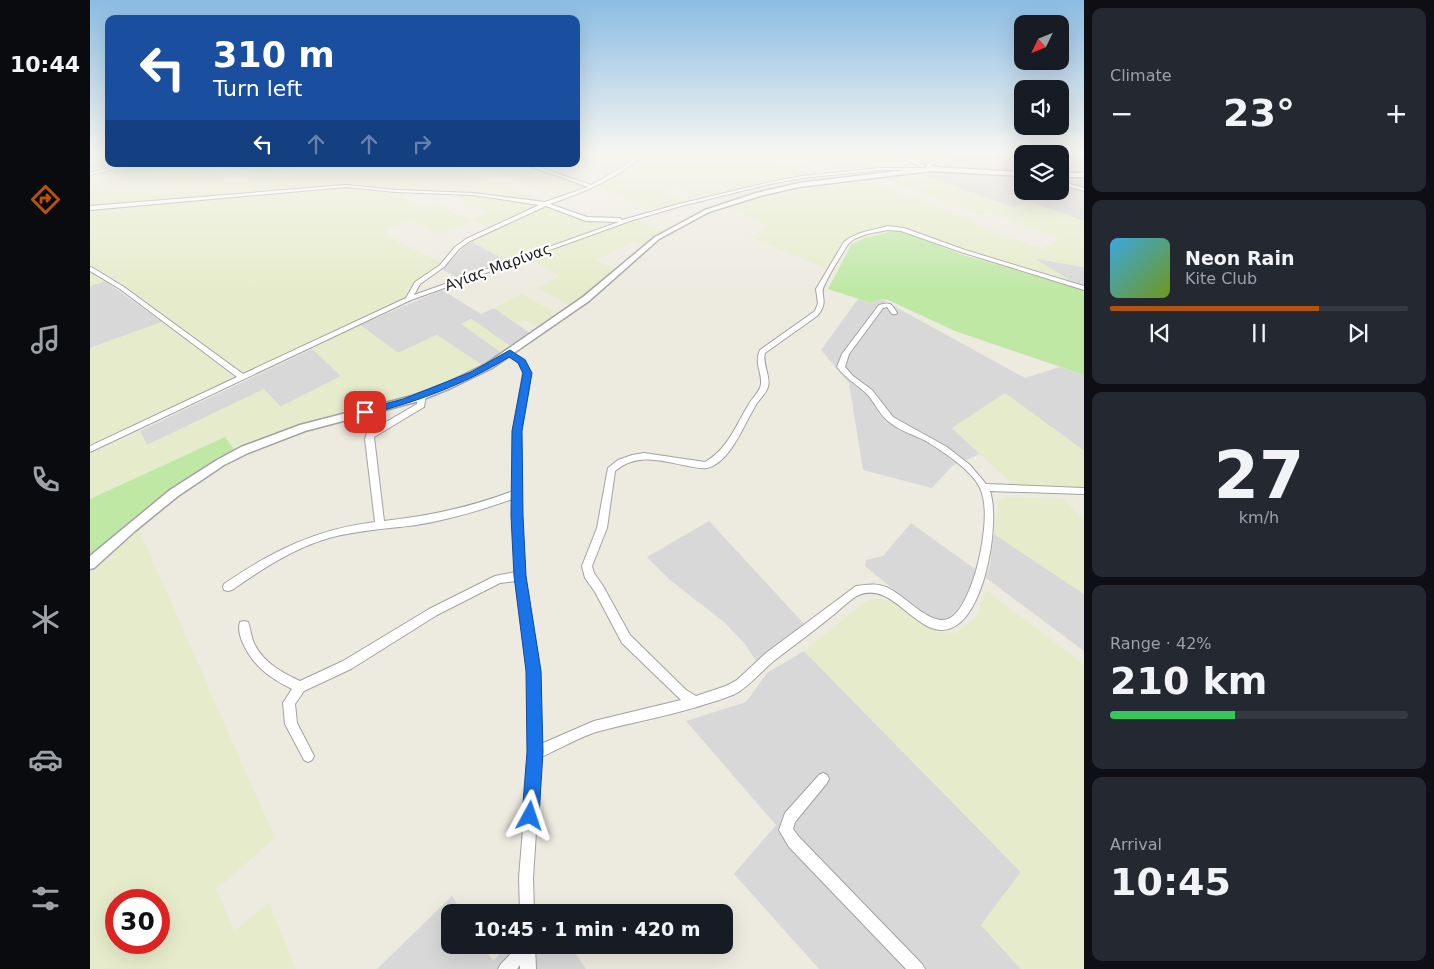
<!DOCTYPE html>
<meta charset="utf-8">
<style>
:root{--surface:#171b24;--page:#242831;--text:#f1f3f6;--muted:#9ea1a6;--line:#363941;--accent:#b45309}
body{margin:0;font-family:"DejaVu Sans",sans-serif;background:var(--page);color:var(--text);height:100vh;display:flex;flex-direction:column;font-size:19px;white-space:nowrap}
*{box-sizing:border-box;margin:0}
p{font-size:16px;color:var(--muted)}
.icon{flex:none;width:28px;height:28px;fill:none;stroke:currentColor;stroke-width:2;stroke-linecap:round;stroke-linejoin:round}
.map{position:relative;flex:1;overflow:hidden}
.details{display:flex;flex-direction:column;gap:8px;padding:8px;background:#0d0f14;width:350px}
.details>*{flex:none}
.guide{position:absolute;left:15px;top:15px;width:475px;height:152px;border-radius:10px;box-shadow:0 5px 20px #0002;background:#1a4fa0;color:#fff;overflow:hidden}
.needle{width:32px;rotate:227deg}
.tools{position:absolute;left:924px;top:15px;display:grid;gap:10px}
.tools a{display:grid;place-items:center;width:55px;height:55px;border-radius:10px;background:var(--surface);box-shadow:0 5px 20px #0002;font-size:25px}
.speed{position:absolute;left:15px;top:889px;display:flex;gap:10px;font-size:25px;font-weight:700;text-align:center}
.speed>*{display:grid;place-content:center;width:65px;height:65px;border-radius:50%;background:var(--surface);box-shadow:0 5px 20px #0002;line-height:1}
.speed .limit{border:8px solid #d22;background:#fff;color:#111}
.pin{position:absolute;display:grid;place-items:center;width:42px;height:42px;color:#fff;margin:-21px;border-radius:10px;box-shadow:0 2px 8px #0006}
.me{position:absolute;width:55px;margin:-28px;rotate:5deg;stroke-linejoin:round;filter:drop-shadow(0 0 4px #0008)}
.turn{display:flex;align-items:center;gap:18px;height:105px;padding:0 25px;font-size:22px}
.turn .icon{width:65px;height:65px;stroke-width:2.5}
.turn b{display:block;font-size:35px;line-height:42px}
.lanes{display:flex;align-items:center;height:48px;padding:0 25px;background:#0003;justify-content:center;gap:25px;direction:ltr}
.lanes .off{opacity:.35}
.big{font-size:38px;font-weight:700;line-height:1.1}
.details .card{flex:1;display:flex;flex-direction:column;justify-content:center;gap:8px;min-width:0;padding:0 18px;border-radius:10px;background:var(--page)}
.details .dial{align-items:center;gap:0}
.dial b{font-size:65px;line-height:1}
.song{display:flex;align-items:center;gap:15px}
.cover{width:60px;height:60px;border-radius:8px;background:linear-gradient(135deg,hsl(200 70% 55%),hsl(80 70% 35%))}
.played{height:5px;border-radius:2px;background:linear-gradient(90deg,var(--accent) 70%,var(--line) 70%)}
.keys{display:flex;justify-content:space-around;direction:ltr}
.heat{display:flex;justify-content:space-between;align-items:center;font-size:28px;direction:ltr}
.charge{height:8px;border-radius:4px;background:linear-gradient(90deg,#34c759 42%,var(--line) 0)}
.trip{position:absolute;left:351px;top:904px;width:292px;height:50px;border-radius:10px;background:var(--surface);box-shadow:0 5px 20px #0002;font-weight:700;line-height:50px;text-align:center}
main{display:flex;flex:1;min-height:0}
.tab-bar{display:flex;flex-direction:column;width:90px;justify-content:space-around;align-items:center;background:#090b0e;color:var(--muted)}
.tab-bar .icon{width:35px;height:35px}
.tab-bar .selected{color:var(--accent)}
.tab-bar b{font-size:22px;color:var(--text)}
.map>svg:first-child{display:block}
</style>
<main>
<nav class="tab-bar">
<b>10:44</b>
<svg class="icon selected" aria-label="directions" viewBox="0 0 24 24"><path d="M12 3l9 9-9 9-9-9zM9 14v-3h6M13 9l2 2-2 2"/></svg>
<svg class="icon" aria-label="music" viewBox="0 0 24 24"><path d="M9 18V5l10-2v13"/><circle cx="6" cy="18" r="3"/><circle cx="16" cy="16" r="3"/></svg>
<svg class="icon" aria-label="phone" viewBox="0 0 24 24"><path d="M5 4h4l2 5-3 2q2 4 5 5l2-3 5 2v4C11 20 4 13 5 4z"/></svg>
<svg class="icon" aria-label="climate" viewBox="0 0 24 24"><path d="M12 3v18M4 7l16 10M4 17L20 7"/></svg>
<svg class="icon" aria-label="car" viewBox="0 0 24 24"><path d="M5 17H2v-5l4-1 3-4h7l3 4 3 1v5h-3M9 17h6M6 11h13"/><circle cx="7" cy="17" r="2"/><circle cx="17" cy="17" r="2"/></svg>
<svg class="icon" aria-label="filters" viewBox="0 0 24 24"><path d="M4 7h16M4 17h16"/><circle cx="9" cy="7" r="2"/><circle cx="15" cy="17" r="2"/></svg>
</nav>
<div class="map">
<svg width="994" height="969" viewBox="0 0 994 969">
<rect width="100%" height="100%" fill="#edeae0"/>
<g fill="#d9d8d8">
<path d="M864,171L932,175V191H970V176L994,177V221L937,201L924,208L833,175Z"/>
<path d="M382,242L416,260L367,278L352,269L374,247Z"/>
<path d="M942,258L994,267V287L986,284Z"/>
<path d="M15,281L72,322L0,348V286Z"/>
<path d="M352,290L391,314L404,308L440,333L420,346L381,319L372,324L412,353L393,366L347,335L308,353L270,325Z"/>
<path d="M768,299L781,303L791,299L935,378L970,367L994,375V451L962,427L874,421L863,429L890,454L862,466L842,488L773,470L759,383L731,350Z"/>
<path d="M222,349L252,376L190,407L174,390L57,445L50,431Z"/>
<path d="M619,521L716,626L666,661L655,644L634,622L580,580L557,557Z"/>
<path d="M821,523L885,569V577L872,605L860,619L848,623L831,612L775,566L776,560L793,556Z"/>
<path d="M904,534L994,594V651L896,578L900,565Z"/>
<path d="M714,651L931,872L891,925L931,969H729L644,874L686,825L596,721L656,702L677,673Z"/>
<path d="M362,896L372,912H360V945H393L403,961L418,945H480L496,969H287Z"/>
</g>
<g fill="#e6d2e0">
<path d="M875,154H932V173L860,168L851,164Z"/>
<rect x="970" y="154" width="24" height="20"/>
</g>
<g fill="#e6eccb" fill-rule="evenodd">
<path d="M486,154H537L545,157L533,166L516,174L486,163Z"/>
<path d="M558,154H650L673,161L719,166L739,172L679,182L609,198L586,188L574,193L597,202L567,210L508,187Z"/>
<path d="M685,154H781L787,156L800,154L813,159L816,167L754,171Z"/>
<path d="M227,164H360L457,202L381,193L315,191L244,185L0,207V176L9,174L121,168L140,183L156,182L158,174Z"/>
<path d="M382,164H433L497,186L468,199Z"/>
<path d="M833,175L924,208L937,201L994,221V267L944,258L986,284L873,249L814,227L802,226L759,237L752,244L738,269L659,237L679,226L638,208L685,194L689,195L723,188L779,181L885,221L882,223L952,249L970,239L897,212L889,215L795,179Z"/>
<path d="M244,187L315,194L317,200L332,209L347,205L382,221L351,234L320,220L296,230L303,239L351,263L317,289L316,298L156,375L24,278L0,286V210Z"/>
<path d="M362,195H382L432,202L446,208L455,205L491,220L527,223L416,260L382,242L401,230L384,220L400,212Z"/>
<path d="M548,220L573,231L553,245L542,242L505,260L526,270L481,307L447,288L470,276L438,258Z"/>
<path d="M432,294L469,315L451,328L434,320L428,324L404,308Z"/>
<path d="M381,319L420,346L412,353L371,324Z"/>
<path d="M72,322L147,379L0,447V348Z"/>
<path d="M270,325L308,353L347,335L393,366L370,378L313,400L207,426L178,435L145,451L135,437L0,499V454L50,431L57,445L174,389L191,407L251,376L222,349Z"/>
<path d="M915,393L994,451V487L922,484L862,428Z"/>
<path d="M917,497L973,499L994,520V594L904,534L909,500Z"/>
<path d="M49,529L185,838L127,889L144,931L179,903L206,969H0V573ZM26,900H69V942H26Z"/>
<path d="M897,591L994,665V969H931L891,925L931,872L714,651L772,604L782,599H791L806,604L846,632L866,633L885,618Z"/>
</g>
<g fill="#bfe8a5">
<path d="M0,154H19V164H227L170,173L136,167L0,175Z"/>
<path d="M803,231L817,233L870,254L994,290V375L865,331L798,300L791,299L781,303L738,289L761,245L774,238Z"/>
<path d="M135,437L145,451L0,560V499Z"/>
</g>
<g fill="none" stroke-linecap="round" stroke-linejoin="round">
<g stroke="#a2a2a2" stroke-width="2">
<g id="minor">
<path d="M549,154H554C528,179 494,192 460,204L497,217L530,218L532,220L589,204L680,182L712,176L791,168H838L836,164L858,154H864L841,165L843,169L841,170H791L712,178L680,184L591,206L540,221L321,300L0,452V446L147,377L30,289L0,271V267L3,268L34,287L153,374L316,298L325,282L350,265L365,247L376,239L449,205L383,195L306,192L256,187L0,210V206L256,185L306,190L383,193L455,202L498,187L434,164H440L501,185L534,166ZM456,206L496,221L529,222L324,295L330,284L354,267L369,249L380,241Z"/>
<path d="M804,154H810L836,166L832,167Z"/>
<path d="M35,164H41L0,175V173Z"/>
<path d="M970,181L994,188V191L970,184Z"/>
<path d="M798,226L814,228L875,250L994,286V290L871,252L811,231L798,230L777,234L764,239L758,244C750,258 740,272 734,286C729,296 740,301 727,316L675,353C672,365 681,375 678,387C676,393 671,398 667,403C664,408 661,414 658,419C650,435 636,464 617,468C611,469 604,467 598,466C571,461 548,452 525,471L517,528L502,566L504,573L513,586L540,635L596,690L606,696L636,686L647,680L676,653L766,586C777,585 785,583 796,587C814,594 839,626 858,619C872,614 882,584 886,571C892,549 900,509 890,488C882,470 852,451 836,441C825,435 812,432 802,424C791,417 786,405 778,395C768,385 756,379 747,367L752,354L789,305C801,302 801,303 807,313L806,314H802L797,307L793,308L759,354L755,367L763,376L782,390L803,417L857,447L880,465L896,484L994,488V494L900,491C910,522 896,606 867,625C831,649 806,579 769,595C761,598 750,610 742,616C724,631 704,645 685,660C671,671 661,685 645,694C636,698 626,701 616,704C580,716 543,722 506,732C488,738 469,749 451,757L443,878L444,912H430L429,878L439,753L438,671L426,581L410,583L347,615L261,669L214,691L205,704L207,723L224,756L222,760L218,762L214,760L195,724L193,703L202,689C179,678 162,665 152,641C150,636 148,628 150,622L154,621L158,622C161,630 161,638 165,645C174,663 193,673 210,681L253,661L339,609L405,576L425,572L423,499C391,510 359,520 326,525C297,529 268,530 239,538C204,548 172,569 142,590L138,591L134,590L133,587L134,584C182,551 227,529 285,522L275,439L277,433L327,404L329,393H332L336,395L334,407L284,437L294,521C339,516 381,507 423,491V431L433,373L429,363L417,353L420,351L435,360L441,373L431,431L432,516L435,576L450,671L451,744L504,721L591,700L532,643L505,592L495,578L492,566L507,528L518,468L528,460L542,455L554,453L615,462C638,449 646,425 659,404C662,398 670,392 671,384C672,372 664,363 670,350L725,311L728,303L726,289L754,242C766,232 783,230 798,226Z"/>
<path d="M733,773L737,775L739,779L737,783L705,822L703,829L709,837L832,964L835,969H816L699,847L689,830L695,813L729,775Z"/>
<path d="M429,945H445L446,969H430V965L427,969H408L411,964Z"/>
</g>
</g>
<g stroke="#a2a2a2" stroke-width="3">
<g id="tertiary">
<path d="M841,167L932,172V176L841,171L709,187L670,196L619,212L569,239L499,301L402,368L361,388L329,401L215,431L158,453L134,465L88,496L45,531L4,568L0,569V556L80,490L127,460L151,447L210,425L322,396L355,384L396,364L493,297L565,237L615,210L666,193L709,183Z"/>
<rect x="970" y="173" width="24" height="4"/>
</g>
</g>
<use href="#minor" fill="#fff" fill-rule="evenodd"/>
<use href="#tertiary" fill="#fff" fill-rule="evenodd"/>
</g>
<linearGradient id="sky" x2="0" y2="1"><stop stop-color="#8bbce3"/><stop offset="0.53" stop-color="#f7f6f1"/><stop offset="1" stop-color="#f7f6f1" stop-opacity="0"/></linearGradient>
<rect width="994" height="290" fill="url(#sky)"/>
<path fill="#1a73e8" stroke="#114b97" d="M420,350L435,360L442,373L432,431L433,516L436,576L451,671L453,752L449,816L446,822L440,824L434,822L432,816L437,752L436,671L424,576L421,516L422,431L433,373L428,363L419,357C373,385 327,402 275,415L270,412L271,410L313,399L336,390L381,372Z"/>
<g text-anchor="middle" stroke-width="4.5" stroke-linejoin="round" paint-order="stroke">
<g font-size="15" fill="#1b1b1b" stroke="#fff">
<text transform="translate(408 267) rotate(-20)" y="5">Αγίας Μαρίνας</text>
</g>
</g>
</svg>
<div class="tools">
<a><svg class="needle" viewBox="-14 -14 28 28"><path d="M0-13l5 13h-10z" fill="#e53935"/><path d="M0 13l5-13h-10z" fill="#9ea1a6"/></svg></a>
<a><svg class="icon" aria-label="sound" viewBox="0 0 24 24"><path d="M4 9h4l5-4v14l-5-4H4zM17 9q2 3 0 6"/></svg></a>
<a><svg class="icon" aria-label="layers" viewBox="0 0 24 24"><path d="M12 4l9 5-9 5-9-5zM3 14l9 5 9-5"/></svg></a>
</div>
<div class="speed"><div class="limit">30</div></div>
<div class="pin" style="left:275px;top:412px;background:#d93025"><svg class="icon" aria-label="arrive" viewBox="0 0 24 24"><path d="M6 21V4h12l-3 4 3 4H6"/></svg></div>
<svg class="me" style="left:440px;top:816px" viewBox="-20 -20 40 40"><path d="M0-17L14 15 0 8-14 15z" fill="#1a73e8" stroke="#fff" stroke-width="4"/></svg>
<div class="trip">10:45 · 1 min · 420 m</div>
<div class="guide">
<div class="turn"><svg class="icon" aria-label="left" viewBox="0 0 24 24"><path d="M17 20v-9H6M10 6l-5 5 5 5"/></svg><div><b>310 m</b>Turn left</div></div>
<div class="lanes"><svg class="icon" aria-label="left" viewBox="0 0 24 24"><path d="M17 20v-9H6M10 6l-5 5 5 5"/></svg><svg class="icon off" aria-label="ahead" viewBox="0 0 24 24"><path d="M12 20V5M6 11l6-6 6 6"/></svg><svg class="icon off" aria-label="ahead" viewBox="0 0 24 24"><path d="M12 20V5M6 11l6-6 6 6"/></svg><svg class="icon off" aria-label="right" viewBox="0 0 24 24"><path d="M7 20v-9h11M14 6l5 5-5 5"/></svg></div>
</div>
</div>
<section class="details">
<div class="card"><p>Climate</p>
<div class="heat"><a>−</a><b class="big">23°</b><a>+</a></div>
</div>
<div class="card">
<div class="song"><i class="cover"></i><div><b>Neon Rain</b><p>Kite Club</p></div></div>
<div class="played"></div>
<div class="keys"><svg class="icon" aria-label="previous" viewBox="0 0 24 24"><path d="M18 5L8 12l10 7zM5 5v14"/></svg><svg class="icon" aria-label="pause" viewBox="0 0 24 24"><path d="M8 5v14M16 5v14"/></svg><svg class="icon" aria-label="next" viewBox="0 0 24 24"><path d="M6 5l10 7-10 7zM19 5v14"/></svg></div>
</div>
<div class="card dial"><b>27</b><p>km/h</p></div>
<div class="card"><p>Range · 42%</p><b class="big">210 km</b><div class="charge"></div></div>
<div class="card"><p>Arrival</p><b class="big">10:45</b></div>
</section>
</main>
